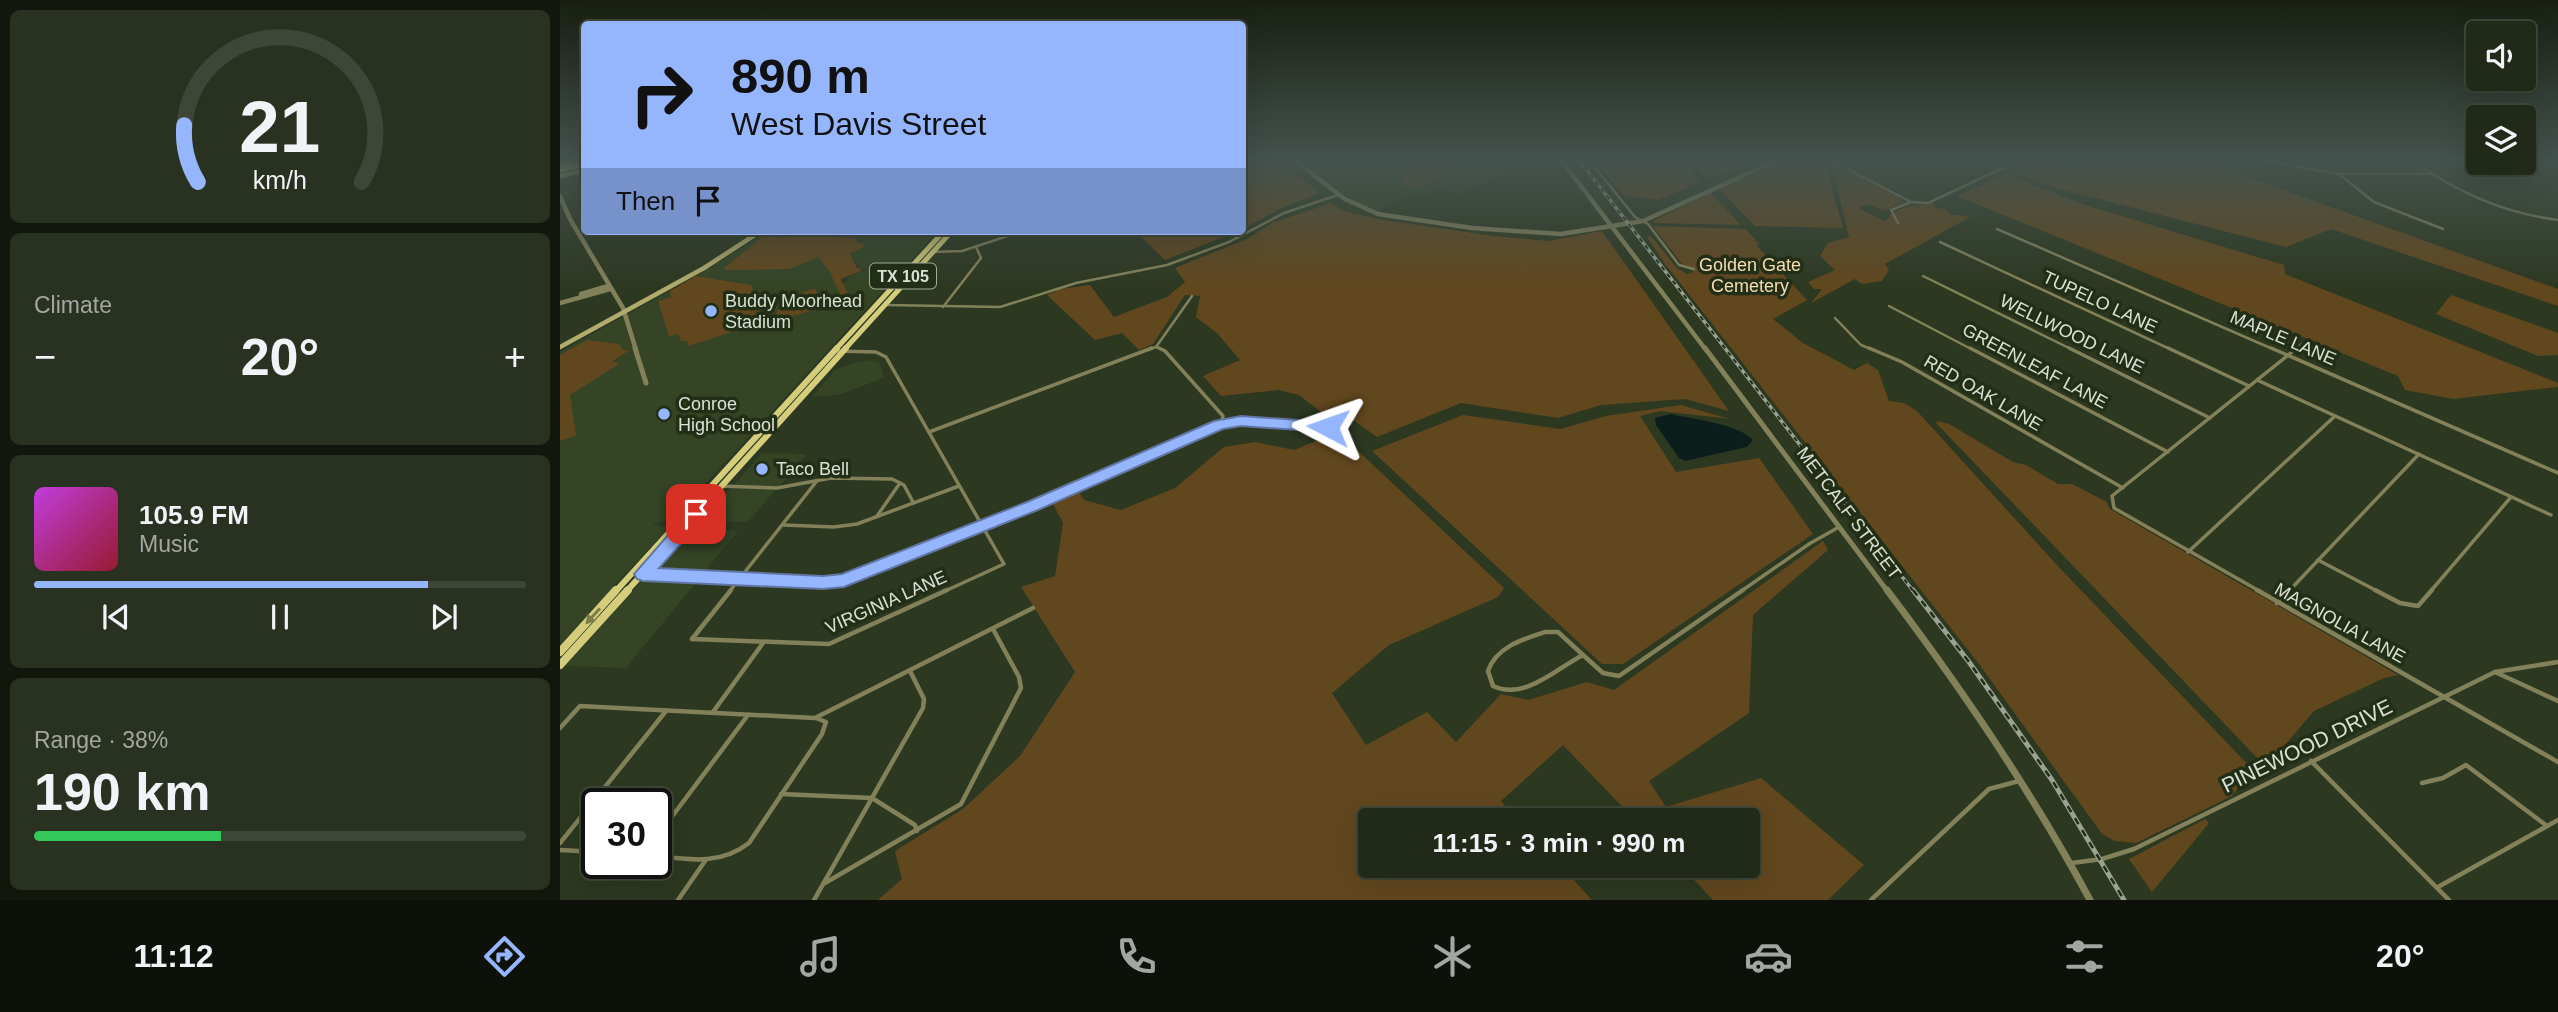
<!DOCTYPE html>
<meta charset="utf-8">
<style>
:root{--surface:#212a18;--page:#293221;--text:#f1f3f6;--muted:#a2a7a2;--line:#3e4637;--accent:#95b6fd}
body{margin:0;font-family:Arial,sans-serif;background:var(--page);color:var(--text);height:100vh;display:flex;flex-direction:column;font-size:26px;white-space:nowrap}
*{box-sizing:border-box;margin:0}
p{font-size:23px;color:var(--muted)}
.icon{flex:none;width:38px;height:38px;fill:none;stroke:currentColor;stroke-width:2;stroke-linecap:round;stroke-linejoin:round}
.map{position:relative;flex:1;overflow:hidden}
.drawer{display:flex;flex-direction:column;gap:10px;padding:10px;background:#12170d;width:560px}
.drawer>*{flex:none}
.banner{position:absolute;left:21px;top:21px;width:665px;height:214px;border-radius:7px;box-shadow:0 7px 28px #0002,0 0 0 2px var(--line);background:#95b6fd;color:#111;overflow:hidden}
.tools{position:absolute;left:1906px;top:21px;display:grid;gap:14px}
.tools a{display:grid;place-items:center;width:70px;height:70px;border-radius:7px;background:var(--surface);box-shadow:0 7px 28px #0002,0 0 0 2px var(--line);font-size:35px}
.speed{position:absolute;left:21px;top:788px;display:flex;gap:14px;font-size:35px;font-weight:700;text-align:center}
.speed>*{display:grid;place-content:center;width:91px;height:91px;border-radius:50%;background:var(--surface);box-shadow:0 7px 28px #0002,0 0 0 2px var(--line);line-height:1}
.speed .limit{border:4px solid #111;border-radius:10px;background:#fff;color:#111}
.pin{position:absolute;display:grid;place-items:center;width:60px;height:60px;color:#fff;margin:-30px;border-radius:14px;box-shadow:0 4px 10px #0006}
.me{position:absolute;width:77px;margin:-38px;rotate:274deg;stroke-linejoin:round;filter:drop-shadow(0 0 5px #0008)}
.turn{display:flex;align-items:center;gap:24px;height:147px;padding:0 35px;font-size:32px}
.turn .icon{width:91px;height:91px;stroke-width:2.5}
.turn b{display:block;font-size:49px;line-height:60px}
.then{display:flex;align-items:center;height:66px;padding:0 35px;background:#0003;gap:14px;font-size:26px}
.big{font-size:52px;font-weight:600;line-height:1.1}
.drawer .card{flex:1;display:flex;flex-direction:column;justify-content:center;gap:10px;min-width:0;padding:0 24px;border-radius:10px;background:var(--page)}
.drawer .dial{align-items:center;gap:0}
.dial svg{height:182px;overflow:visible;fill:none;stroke:var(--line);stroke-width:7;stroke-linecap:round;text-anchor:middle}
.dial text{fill:var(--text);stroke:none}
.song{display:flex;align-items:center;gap:21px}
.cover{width:84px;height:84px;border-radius:10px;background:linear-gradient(135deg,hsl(290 70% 55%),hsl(350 70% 35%))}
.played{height:7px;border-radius:4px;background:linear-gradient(90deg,var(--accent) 80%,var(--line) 80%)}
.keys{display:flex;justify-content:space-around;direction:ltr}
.heat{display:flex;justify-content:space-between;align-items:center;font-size:38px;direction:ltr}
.charge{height:10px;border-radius:5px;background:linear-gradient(90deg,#34c759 38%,var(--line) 0)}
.trip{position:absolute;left:798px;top:808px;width:402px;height:70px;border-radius:7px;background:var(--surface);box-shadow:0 7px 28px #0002,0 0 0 2px var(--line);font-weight:600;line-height:70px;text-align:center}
.tabs{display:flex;height:112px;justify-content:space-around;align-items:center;background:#0d110a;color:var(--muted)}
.tabs .icon{width:49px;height:49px}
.tabs .current{color:var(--accent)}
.tabs b{font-size:32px;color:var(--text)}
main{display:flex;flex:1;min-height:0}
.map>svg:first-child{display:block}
</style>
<main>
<section class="drawer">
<div class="card dial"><svg viewBox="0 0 100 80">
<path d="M14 69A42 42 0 1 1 86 69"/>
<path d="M14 69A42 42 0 0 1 8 44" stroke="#95b6fd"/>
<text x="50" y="56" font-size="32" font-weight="700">21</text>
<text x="50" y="72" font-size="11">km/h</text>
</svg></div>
<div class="card"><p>Climate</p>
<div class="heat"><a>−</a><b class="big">20°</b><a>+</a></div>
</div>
<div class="card">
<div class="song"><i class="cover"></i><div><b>105.9 FM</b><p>Music</p></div></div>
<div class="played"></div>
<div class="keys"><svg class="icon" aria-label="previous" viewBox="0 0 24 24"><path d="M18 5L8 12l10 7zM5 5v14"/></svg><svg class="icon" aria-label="pause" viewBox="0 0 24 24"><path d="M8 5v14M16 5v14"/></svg><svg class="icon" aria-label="next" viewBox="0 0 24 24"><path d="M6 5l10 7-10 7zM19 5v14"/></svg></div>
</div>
<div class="card"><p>Range · 38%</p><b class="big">190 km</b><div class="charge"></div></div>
</section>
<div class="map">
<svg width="1998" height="900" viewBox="0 0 1998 900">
<rect width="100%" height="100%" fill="#2c3820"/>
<g fill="#344425">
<path d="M739,160H930L952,172L899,194L881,189L859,195L850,193L819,212L794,201Z"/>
<path d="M209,231H251L281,286L292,275L309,269H299L290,251L268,231H378L115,517L92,525L110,526L0,645V352L136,276Z"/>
<path d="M308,360L320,363L324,378L278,395L252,397L275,370L293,363Z"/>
<path d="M202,453L247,454L188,522H166V519L158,530L178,531L66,668L5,666L136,521L143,520Z"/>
</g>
<g fill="#61471e">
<path d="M683,160H717L760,193L721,208L683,229Z"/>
<path d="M863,160H898C882,174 866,194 843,185L842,178Z"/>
<path d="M1120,160L1140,182L1099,200L1064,195L1035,161Z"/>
<path d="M1131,160H1196L1148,179Z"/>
<path d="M1230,160H1262L1265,163L1283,228L1195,226L1159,189Z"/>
<path d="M1474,160H1488L1510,171L1524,160H1641L1998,289V306L1771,229L1726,247L1496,188L1455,172Z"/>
<path d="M1271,162C1293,173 1327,182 1343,202L1325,211L1308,204L1299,208L1323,221L1330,218V215C1348,202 1355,208 1372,202L1377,209L1384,208L1390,214L1410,217L1325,264L1329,270L1322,281L1302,284L1295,279L1251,303L1262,289H1254L1248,282L1275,270L1260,256L1268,243L1289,237Z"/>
<path d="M1446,174L1522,204L1724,265L1725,274L1998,383V387L1893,399L1845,390L1838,376L1397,196Z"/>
<path d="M1151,193L1181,225L1096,223L1093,221Z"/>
<path d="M771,203L783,211L823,220L934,236L988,241L1042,231L1169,411L1125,399L1041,405L998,418L901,403L817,437L786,415H765L739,395L719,390L661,396L643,376L680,360L658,334L636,317L640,296L625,295L593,344L579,350L562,333L535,340L487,295L501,289L530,285L554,317L607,297L625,282L615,268L689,238L712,223Z"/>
<path d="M1093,226L1186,229L1199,244L1197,246L1247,300L1213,319L1243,343L1294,370L1307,363L1318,370L1329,401L1344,403L1357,411L1496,564L1692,769L1672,796L1576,843L1555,841L1542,834L1419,664L1105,264L1087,237L1091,236L1117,268L1127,274L1134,272L1122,264Z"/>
<path d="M236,231H271L276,237L297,239V243H304V247L290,253L297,268L303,270L281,279L293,306L287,307L268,269L258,257L229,269L165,270L164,268L204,236L225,238Z"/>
<path d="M575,231H679L605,260Z"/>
<path d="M136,276L191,285L194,293L199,292L202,297L197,298L202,316L199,323L129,346L127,341H121L118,334L109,336L98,301L111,297L110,291Z"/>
<path d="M255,289L264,305L260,308L217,321L216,313C224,299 240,291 255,289Z"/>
<path d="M1891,295L1998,333V355L1978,356L1876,314Z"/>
<path d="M27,340L59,344L62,349L69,351L52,361L59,364L10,395L16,436L0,441V355Z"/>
<path d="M1121,405L1170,419L1100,411L1080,416L1116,472L1199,458L1253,534L1063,664H1042L812,451L903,415L1000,429L1046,416Z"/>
<path d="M1378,421L1389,424L1453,462L1466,465L1498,484H1512L1547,502L1550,509L1838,675L1824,678L1754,711L1712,760L1702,763L1376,423Z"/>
<path d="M778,432L944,588L938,597L829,645L772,693L806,745L867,712L896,742L941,694L968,700L1027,682L1054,690L1263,541L1268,550L1193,615L1189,713L1089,781L1106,807L1201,778L1304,865L1268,900H1153L1121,866H1188V821H1076L1003,745L941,801L959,821H810V866H1001L1032,900H318L342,879L335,852L338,849L403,809L460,756L515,672L461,587L495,576L503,523L493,504L518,491L524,500L561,510L615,488L664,447L695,442L734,450Z"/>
<path d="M1645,819L1649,823L1592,892L1569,859Z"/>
</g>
<path fill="#0c1e1c" d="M1111,414C1132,419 1179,424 1193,440L1187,447L1125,461L1119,458L1096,425L1095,418Z"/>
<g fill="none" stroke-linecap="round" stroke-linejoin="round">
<g stroke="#83815a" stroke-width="2.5">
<path d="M1029,160L1075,217L1088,224L1119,265L1134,269"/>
<path d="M1271,160L1351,202"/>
<path d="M1421,160L1439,170"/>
<path d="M1701,160L1779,174H1870"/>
<path d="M1851,160C1897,192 1943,213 1998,220"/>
<path d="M1779,174L1814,202L1883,229"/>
<path d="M1338,223L1331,210L1351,202L1368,203L1460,160"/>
<path d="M1437,229L1715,350"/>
<path d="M1380,242L1612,350"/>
<path d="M373,252L402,251L463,231"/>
<path d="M1363,276L1513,350"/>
<path d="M326,305L440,307L516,283L607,265L669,242L724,213L778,195"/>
<path d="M1329,306L1413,350"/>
<path d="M383,307L421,258L416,247"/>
<path d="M1275,318L1301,345L1313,350"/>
<path d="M596,347L603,350"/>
<path d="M588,350L596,347L632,296"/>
<path d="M1734,350L1742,344"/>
</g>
<g stroke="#83815a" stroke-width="3.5">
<path d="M599,348L605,351L663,416L661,423"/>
<path d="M1309,348L1342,362L1563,488"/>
<path d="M1410,348L1608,452"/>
<path d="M1509,348L1650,418"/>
<path d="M1608,348L1689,386"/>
<path d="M1711,348L1998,473"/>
<path d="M274,351L316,352L326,357L444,564L383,592"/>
<path d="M1697,380L1991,515"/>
<path d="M369,432L592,348"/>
<path d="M161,486L217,488L271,478L332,479L344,485L353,502"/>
<path d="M317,516L340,483"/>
<path d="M223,525L274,527L297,524L399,486"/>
<path d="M1628,552L1775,416"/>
<path d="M1758,560L1819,592"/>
<path d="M83,574L263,583L284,580L472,506L660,424L681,421L768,427"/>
<path d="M169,592L256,482"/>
<path d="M1180,592L1249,544L1279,527"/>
<path d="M1701,592L1554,508L1552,496L1737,348"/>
<path d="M1728,592L1859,454"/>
<path d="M1870,592L1951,497"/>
</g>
<g stroke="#83815a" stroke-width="4.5">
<path d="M1697,590L1998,762"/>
<path d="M1815,590L1840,603L1858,606L1872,590"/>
<path d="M1717,603L1729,590"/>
<path d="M985,632H998L1023,655C997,668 965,701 933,686L928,671C936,647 963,639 985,632Z"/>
<path d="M132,639L269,644L387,590"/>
<path d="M132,639L171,590"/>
<path d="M1023,655L1043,673L1059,676L1183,590"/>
<path d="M1935,672L1998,701"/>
<path d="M153,712L203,643"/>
<path d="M0,728L20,706L255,718L473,608"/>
<path d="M1751,761L1889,900"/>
<path d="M1862,783L1883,778L1906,765L1987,826"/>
<path d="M221,794L312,798L355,825L357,831"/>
<path d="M96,838L188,715"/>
<path d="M0,843L106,711"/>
<path d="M0,850L37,852"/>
<path d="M96,856C130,860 161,865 189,843L262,734L266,722L256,718"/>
<path d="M1512,863L1542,859L1574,849L1935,672L1998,662"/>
<path d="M265,883L401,804L461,688L459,677L433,629"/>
<path d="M1878,887L1998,820"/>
<path d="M118,900L145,861"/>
<path d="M254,900L363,708L364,699L350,671"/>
<path d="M1311,900L1429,789L1459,781"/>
</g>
<g stroke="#83815a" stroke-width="4.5">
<path d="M734,160L785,199L818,214L912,228L1001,234L1083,221L1218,160"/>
<path d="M1001,160L1146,350"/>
<path d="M0,196L10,219L63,308L76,350"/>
<path d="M21,294L48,286"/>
<path d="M0,303L50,289"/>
</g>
<g stroke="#83815a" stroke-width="5">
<path d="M75,348L86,383"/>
<path d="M1145,348L1328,592"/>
</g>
<path stroke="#83815a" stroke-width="7" d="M1327,590C1402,689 1471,790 1530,900"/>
<g stroke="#b1ac6d" stroke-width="4.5">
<path d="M0,176L24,170"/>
<path d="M0,347L144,268L201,231"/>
</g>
<g stroke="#d4cd7b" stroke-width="5">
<path d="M275,350L384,231"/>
<path d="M284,350L392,231"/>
</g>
<g stroke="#d4cd7b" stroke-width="6">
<path d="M55,592L277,348"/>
<path d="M66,592L286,348"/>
</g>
<g stroke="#d4cd7b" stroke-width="8">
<path d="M0,652L56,590"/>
<path d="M0,665L68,590"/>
</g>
<g stroke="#f3eb87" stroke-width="5">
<path d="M0,165L18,160"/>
<path d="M0,170L24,164"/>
</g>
<g stroke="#9aa392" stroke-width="3.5">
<path id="rail-far1" d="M1019,160L1354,592"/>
</g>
<g stroke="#9aa392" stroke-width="5">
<path id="rail" d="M1353,590L1409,662L1492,780L1564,900"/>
</g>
<use href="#rail-far1" stroke="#222e16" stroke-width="2" stroke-dasharray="4.5" stroke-linecap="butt"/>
<use href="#rail" stroke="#222e16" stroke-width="2.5" stroke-dasharray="7" stroke-linecap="butt"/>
</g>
<defs><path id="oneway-solid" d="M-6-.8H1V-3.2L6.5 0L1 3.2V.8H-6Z" transform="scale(1.75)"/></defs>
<use fill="#7b7e48" href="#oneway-solid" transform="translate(33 616) rotate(132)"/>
<linearGradient id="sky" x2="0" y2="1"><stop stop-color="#181f12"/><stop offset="0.56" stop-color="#45534e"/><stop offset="1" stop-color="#45534e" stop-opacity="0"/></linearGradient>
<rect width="1998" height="286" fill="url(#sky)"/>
<path fill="#95b6fd" stroke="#6176a4" stroke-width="2" d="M681,416L768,422L776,427L768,432L681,426L663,429L478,510L284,587L263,589L83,581L77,579L74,574L130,510L136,509L145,514L143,519L99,568L263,576L282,574L467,502L654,421Z"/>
<g fill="#95b6fd" stroke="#222e16" stroke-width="2.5">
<circle cx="151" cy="311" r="7"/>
<circle cx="104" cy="414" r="7"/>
<circle cx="202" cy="469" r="7"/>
</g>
<g text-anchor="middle" stroke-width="7" stroke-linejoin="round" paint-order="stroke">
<rect fill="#222e16" stroke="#a2ab9a" stroke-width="2" x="310" y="263.5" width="66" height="25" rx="5"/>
<g font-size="16" font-weight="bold" fill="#d9e1d3">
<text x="343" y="282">TX 105</text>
</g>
<g font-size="18" fill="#f6dbb3" stroke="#222e16">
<text x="1190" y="271">Golden Gate<tspan x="1190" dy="21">Cemetery</tspan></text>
</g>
<g font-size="18" fill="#d9e1d3" stroke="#222e16" text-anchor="start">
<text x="165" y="307">Buddy Moorhead<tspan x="165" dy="21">Stadium</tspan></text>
<text x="118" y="410">Conroe<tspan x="118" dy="21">High School</tspan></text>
<text x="216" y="475">Taco Bell</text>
</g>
<g font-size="18" fill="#d9e1d3" stroke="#222e16">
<text transform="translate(1540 302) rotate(25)" y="6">TUPELO LANE</text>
<text transform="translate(1512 334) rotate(26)" y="6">WELLWOOD LANE</text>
<text transform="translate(1723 338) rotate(23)" y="6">MAPLE LANE</text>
<text transform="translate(1475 366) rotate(28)" y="6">GREENLEAF LANE</text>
<text transform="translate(1423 393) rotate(30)" y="6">RED OAK LANE</text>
<text transform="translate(1289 513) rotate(53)" y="6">METCALF STREET</text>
<text transform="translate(326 602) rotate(-24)" y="6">VIRGINIA LANE</text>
<text transform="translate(1780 623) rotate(29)" y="6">MAGNOLIA LANE</text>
</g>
<g font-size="21" fill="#d9e1d3" stroke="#222e16">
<text transform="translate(1747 746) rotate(-26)" y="7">PINEWOOD DRIVE</text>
</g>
</g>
</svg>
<div class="tools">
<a><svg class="icon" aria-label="sound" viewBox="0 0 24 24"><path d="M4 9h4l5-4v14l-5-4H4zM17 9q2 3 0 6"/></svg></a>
<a><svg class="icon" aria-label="layers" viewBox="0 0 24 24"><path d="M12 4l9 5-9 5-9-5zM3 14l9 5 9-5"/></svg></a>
</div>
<div class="speed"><div class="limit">30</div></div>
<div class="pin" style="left:136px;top:514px;background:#d93025"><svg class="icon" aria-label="arrive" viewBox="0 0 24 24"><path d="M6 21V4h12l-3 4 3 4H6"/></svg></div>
<svg class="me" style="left:768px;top:427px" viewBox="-20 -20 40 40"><path d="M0-17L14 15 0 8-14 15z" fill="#95b6fd" stroke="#fff" stroke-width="4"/></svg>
<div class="trip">11:15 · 3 min · 990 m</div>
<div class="banner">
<div class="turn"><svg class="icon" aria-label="right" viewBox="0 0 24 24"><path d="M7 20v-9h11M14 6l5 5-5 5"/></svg><div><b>890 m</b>West Davis Street</div></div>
<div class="then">Then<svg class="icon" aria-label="arrive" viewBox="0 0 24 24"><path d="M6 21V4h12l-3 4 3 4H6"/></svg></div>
</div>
</div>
</main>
<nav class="tabs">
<b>11:12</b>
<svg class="icon current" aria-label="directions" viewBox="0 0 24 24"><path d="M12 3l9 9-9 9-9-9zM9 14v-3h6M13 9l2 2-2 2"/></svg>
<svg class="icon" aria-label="music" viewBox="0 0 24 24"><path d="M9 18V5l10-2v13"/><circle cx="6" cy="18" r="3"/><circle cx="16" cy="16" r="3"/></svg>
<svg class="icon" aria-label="phone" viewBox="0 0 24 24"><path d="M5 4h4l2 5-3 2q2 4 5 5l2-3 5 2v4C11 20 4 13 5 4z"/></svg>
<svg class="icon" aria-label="climate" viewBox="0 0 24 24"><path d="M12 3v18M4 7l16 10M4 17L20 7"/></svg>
<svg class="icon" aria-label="car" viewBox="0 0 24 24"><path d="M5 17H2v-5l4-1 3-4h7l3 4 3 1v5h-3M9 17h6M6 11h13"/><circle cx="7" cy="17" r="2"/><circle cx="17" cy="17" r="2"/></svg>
<svg class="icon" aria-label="filters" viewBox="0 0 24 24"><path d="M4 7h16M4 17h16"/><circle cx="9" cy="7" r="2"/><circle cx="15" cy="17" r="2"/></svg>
<b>20°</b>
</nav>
